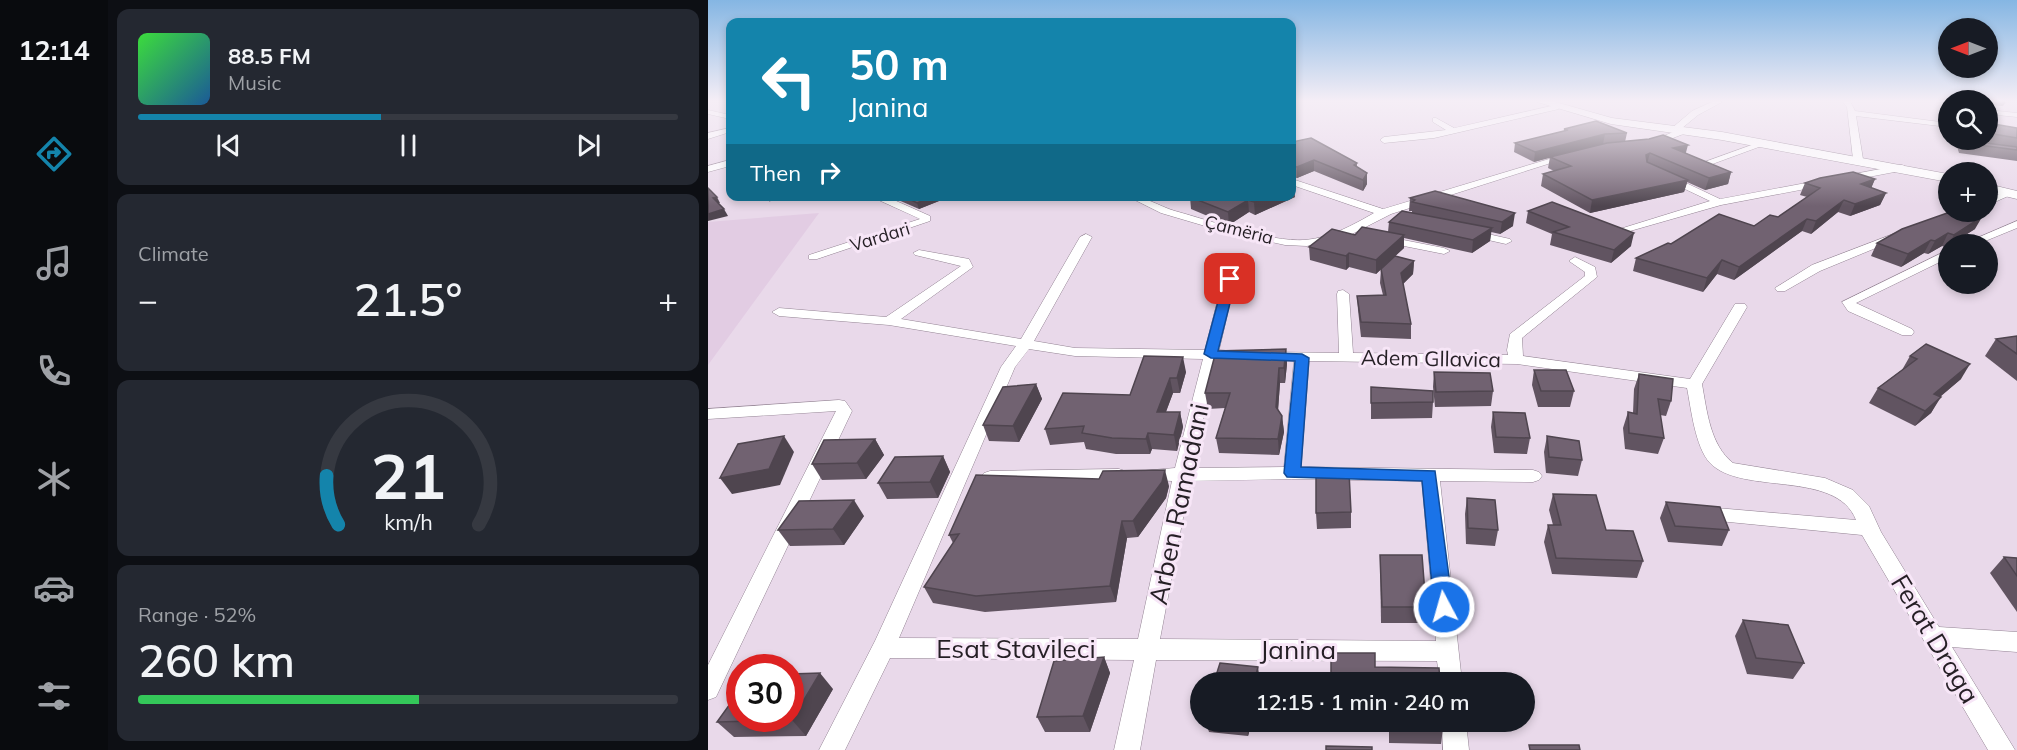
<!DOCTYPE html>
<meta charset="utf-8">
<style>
:root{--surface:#171b24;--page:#242831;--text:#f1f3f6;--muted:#9ea1a6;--line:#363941;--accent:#1484ab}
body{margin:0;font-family:Mulish,sans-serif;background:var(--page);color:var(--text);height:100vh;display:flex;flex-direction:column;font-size:22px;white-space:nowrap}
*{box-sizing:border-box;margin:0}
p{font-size:20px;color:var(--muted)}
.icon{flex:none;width:33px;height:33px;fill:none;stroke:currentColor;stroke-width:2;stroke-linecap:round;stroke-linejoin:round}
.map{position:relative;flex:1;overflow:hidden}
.drawer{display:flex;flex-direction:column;gap:9px;padding:9px;background:#0d0f14;width:600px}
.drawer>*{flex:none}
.guide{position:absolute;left:18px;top:18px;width:570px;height:183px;border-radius:12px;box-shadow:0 3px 9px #0003;background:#1484ab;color:#fff;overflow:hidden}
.needle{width:39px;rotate:270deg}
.controls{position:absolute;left:1230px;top:18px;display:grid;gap:12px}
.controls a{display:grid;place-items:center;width:60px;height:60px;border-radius:50%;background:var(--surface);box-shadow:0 3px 9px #0003;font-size:30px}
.speed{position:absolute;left:18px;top:654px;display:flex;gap:12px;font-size:30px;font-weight:700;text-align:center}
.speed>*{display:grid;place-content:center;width:78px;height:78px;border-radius:50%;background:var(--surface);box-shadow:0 3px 9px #0003;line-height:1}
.speed .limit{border:9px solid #d22;background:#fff;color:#111}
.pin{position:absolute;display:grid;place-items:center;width:51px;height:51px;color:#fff;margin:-26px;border-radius:12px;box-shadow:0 3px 9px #0006}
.me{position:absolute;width:66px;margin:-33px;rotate:354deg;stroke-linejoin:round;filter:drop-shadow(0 0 4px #0008)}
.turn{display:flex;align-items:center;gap:21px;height:126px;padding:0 24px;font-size:27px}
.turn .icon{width:78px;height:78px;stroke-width:2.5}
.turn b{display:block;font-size:42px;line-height:51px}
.then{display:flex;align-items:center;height:57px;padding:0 24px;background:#0003;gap:12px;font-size:22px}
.big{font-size:45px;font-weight:600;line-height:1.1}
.drawer .card{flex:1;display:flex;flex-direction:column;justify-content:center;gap:9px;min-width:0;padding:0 21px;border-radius:12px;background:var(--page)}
.drawer .dial{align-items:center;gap:0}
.dial svg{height:156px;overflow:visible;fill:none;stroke:var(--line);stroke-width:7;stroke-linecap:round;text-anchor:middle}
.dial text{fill:var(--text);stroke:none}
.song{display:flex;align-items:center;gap:18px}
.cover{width:72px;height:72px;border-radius:9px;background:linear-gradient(135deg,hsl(120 70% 55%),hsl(210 70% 35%))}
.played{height:6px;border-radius:3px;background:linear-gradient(90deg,var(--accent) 45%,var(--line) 45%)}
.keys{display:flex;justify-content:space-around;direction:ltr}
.heat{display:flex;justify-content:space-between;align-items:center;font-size:33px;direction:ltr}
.charge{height:9px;border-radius:4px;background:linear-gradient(90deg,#34c759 52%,var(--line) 0)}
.trip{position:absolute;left:482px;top:672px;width:345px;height:60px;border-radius:30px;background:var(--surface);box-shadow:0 3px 9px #0003;font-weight:600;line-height:60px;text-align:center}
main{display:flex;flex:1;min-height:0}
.menu{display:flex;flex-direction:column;width:108px;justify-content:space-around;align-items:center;background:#090b0e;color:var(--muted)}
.menu .icon{width:42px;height:42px}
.menu .selected{color:var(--accent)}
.menu b{font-size:27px;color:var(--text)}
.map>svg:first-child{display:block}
</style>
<main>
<nav class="menu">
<b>12:14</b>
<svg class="icon selected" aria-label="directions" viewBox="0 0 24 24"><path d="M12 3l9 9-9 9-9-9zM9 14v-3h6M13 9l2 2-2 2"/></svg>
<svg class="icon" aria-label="music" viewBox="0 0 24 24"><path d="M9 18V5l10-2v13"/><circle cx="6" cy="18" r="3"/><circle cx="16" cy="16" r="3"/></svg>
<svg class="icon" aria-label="phone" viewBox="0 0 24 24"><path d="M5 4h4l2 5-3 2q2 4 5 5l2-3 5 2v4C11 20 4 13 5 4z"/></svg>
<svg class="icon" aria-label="climate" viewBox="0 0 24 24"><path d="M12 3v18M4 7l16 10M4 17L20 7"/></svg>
<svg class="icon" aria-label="car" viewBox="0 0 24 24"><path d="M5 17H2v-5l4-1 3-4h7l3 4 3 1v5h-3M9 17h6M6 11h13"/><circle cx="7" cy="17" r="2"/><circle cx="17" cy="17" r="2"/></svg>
<svg class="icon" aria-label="filters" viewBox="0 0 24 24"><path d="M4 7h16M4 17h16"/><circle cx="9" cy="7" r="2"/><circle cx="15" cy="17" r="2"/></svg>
</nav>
<section class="drawer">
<div class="card">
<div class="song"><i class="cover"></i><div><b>88.5 FM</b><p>Music</p></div></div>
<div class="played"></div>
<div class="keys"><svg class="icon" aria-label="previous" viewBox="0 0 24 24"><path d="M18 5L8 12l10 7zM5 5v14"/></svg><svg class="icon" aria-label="pause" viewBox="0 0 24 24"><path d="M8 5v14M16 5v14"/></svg><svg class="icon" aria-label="next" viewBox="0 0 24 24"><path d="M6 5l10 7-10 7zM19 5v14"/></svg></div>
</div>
<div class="card"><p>Climate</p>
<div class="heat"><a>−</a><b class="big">21.5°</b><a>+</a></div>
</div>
<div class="card dial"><svg viewBox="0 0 100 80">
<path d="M14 69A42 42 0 1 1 86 69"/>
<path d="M14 69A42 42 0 0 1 8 44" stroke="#1484ab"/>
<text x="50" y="56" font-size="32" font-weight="700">21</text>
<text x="50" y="72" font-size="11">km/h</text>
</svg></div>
<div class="card"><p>Range · 52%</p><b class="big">260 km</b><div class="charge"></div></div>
</section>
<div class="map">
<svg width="1309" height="750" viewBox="0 0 1309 750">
<rect width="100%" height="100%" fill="#e9d9ea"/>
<path fill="#e2cce3" d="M111,213L0,365V222Z"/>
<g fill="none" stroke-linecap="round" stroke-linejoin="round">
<g stroke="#938393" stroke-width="1">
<g id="street">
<path d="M1006,101L1014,102L990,115L973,129H978V133L944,146L937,144L965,132L964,128L984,111Z"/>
<path d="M1134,101H1142L1147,111L1240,123V127L1148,116L1155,159L1150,162L1145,159L1139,107Z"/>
<path d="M848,105L851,109L726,138L676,143L672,140L676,137L738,130L725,122V118H728L746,128Z"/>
<path d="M0,110L22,115V119L0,114Z"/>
<path d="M1280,110L1309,113V117L1280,114Z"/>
<path d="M22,128V132L0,139V133Z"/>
<path d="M1052,142L1059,144L999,166L991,164Z"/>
<path d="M858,154L865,156L683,214L644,234L599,246L577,245L514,231L453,213L419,196C438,196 450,206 467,211C504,221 560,242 597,240C622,238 645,225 666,213L584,185V179L675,209Z"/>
<path d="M22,160V166L0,172V166Z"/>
<path d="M1194,165L1197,166V170L1013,205L908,235L902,232L1002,201L956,179V175L959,174L1012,199Z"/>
<path d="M1298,191L1307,193L1280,205V199Z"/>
<path d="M55,196H66L67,198L62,201Z"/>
<path d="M162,196H177L222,216V221L109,259H101V255L212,219Z"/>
<path d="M1309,221V228L1270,244H1255Z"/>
<path d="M762,230L802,239L804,241L798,244L758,235V231Z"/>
<path d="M1188,233L1192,234V238L1112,271L1077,291H1069L1067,288L1104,265Z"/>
<path d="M378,234L384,237L326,341L367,348L497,350L520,260L526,256L532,260L511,350L526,351L533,355L526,359H509L484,468L576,467L586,361L559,360L552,356L559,352L631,353L629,294L630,291L635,290L641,294L645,353L800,355L799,350L802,334L877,276V272L861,261L867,257L887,267L889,277L814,338L815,356L982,379L1027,304H1037L1039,307L994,384C999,411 1002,445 1025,463L1117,478L1145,490L1161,506L1173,532L1231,627L1309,632V652L1244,647L1307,750H1280L1154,535L990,519L988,514L990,509L997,507L1148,520C1128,469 1034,496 1002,463C987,447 983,408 979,388L809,364L601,361L593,467L825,470L831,472L834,476L831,480L825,482L732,481L754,682H732L729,661L448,660L432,750H406L426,660L182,658L137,750H111L167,641L293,367L308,346L181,325L71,316L64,312L71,308L178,317L253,266L207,255L205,253L211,250L261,259L265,267L193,319L313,339L372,237ZM321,349L367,356L495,359L467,468L432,471L429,475L432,479L464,481L430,639L191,638L307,367ZM584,479L714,481L728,641L452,639L482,481Z"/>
<path d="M675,236L736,248L742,251L736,254L671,241V237Z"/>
<path d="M1240,250V258L1148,303L1204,329L1206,332L1204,335H1194L1140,311L1134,302Z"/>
<path d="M131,400L137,401L144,411L8,697L0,700V665L128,411L0,419V409Z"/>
<path d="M411,469L417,471L420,475L417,479L411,481L282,483L276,481L273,477L276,473L282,471Z"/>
<path d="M734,722H758L761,750H735Z"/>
</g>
</g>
<g stroke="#938393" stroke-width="1">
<g id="secondary">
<path d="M826,101H844L904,118L1014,132L1240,174V182L1014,140L903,124Z"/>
<path d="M1280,184L1309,191V199L1280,192Z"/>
</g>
</g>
<use href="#street" fill="#fff" fill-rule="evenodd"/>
<use href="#secondary" fill="#fff" fill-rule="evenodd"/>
</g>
<g fill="#615461">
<path d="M1280,101H1297L1298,102L1295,106L1280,105Z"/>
<path d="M1280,123L1309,128V161L1251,153L1247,140H1280Z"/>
<path d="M856,129L919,133L917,142L977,153L1023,172L1020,184L997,190L979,182L976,192L882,213L833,186L835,174L846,171L840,168L842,157L826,162L806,152L807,143L856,131Z"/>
<path d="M584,142L649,163V167L659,173V184L655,191L606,171L589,178L584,177Z"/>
<path d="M1167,179L1163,188L1178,193L1172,205L1142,216L1130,212L1103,234L1094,231L1026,280L1009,274L995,292L925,271L928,258L963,244L1046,226L1070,217L1099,197L1092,195L1097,183Z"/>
<path d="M727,191L805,226L792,234L783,232L782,241L764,253L696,238V248L687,256L706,261L705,274L695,284L703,324V339L653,337L650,310L649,296L675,295L672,283L673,269L668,274L641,267L638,270L602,260L601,247L647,235L680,232L681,222L704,213V211H701L702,198Z"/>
<path d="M188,196H229L231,201L211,209L188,199Z"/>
<path d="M482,197H587L547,215L541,212L521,225L483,209Z"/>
<path d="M820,211L923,246L903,263L842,245L844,234L818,223Z"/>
<path d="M1267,229L1243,244H1240L1239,248L1234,246L1220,254L1216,253L1193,267L1163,256L1169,243Z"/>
<path d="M1309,336V381L1277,356L1288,339Z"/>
<path d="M578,349L579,364L577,383H572L570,411L574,416L576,432L571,455L511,453L508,438L517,408L500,409L497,393Z"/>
<path d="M436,356L478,372L472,393H465L458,412H472L475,427L469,451L444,449L442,454H408L378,449L376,442L342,445L337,429L422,395Z"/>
<path d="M1202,356L1253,379L1232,397L1223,413L1207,426L1161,403L1170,388L1194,370Z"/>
<path d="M826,370L866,391L862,407H830L824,385Z"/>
<path d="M726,372L785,391L783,406L727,407L725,387Z"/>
<path d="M931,374L963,401L958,416L952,415L956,438L950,454L917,449L915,428L920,412L925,413L926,389Z"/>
<path d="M328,384L334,399L311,442L281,441L275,425Z"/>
<path d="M663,387L725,402L724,418L663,419Z"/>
<path d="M785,412L822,438L819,454L786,453L783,427Z"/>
<path d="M839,436L874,460L870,476L838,473L836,452Z"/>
<path d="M167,439L176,455L158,479L114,480L104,464Z"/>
<path d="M235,456L242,472L230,498L179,499L170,483Z"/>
<path d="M461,486L458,498L430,537L419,538L408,602L277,612L225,603L216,587L245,543L241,535Z"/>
<path d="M845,494L898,530L935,561L929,578L844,574L836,542L840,525H845L841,510Z"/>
<path d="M759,498L790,530L787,546L758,544L757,514Z"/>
<path d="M958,502L1021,530L1014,546L960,542L952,518Z"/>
<path d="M643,512V528L609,529L608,513Z"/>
<path d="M156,516L136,545L82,546L70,530Z"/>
<path d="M672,555L718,607L717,623H673Z"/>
<path d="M1296,557L1309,558V612L1282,573Z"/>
<path d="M1035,620L1096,663L1085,679L1039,674L1027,636Z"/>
<path d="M396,657L402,673L382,732H337L329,717Z"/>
<path d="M125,689L98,736L26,737L9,722Z"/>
<path d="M498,722H544L540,736L501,732Z"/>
<path d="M622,722H734L735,728L733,744L681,743V724L623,725Z"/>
</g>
<g fill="#4f454f">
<path d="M897,134L895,144L826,162L827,152Z"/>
<path d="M980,145L977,156L965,148Z"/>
<path d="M942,153L939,164L938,155Z"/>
<path d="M606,160V171L589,178V167Z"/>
<path d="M1023,172L1020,184L997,190L1001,178Z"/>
<path d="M659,173V184L655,191V180Z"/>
<path d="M1167,179L1162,191L1153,184Z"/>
<path d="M980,180L976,192L882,213L884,200Z"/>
<path d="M586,185L587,197L547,215L546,202L559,196H584V186Z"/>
<path d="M1178,193L1172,205L1142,216L1147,204Z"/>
<path d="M226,196H229L231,201L211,209L209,203Z"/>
<path d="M9,197L12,203L9,204L5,198Z"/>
<path d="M540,200L541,212L521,225L520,212Z"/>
<path d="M1136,200L1130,212L1103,234L1108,221Z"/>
<path d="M16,209L20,216L0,221V214Z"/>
<path d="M807,213L805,226L792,234L794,222Z"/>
<path d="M1274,217L1267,229L1243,244H1240V246L1239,248L1246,235Z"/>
<path d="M1099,219L1094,231L1026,280L1031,267Z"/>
<path d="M784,228L782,241L764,253L765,240Z"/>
<path d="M926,233L923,246L903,263L906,250Z"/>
<path d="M1240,233L1234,246L1220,254L1227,241Z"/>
<path d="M696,235V248L668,274V260Z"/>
<path d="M1223,240L1216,253L1193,267L1200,254Z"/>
<path d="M641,253V267L638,270V256Z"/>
<path d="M1014,260L1009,274L995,292L999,278Z"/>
<path d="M706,261L705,274L693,286V273Z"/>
<path d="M578,349L579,364L577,383L576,368Z"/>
<path d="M475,357L478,372L472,393L469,378Z"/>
<path d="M1262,364L1253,379L1217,409L1226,394Z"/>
<path d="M571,368L572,383L569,423L568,407Z"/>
<path d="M462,378L465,393L452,427L449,412Z"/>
<path d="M328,384L334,399L311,442L305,426Z"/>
<path d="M1233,397L1223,413L1207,426L1217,411Z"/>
<path d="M472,412L475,427L469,451L466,435Z"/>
<path d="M574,416L576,432L571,455L570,439Z"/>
<path d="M440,433L444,449L442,454L438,439Z"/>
<path d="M76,436L86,452L72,485L24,494L12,478Z"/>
<path d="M167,439L176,455L158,479L149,463Z"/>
<path d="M235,456L242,472L230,498L222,482Z"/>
<path d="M457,470L461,486L458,498L430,537L425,521Z"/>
<path d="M146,500L156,516L136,545L125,529Z"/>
<path d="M414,521L419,538L408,602L402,586Z"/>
<path d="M396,657L402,673L382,732L375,716Z"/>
<path d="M550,667L552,682H546Z"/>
<path d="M112,673L125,689L98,736L84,720Z"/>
<path d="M538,722H544L540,736Z"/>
</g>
<g fill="#716271" stroke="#4f454f" stroke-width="1.5">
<path d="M888,121L919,133L897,134L827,152L807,143L860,130L856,129Z"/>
<path d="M1280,123L1309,128V138L1280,133Z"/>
<path d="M955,135L980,145L965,148L1023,172L1001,178L942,153L938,155L939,162L980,180L884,200L835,174L863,166L842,157L899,143L941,139Z"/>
<path d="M603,138L649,163L646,165L659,173L655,180L606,160L589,167L584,166V142Z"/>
<path d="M1255,140L1309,147V150L1256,143Z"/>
<path d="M1145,172L1167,179L1153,184L1178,193L1147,204L1136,200L1108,221L1099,219L1031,267L1014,260L999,278L928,258L960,243L963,244L1011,214L1046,226L1062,215L1070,217L1112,188L1097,183L1112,178Z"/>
<path d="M0,188L9,197L5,198L16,209L0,214Z"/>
<path d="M727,191L807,213L794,222L704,202L707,200L702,198Z"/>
<path d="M195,196H226L209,203Z"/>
<path d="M483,196H559L546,202L540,200L520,212L482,197Z"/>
<path d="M844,202L926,233L906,250L845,232L861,227L820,211Z"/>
<path d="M694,211L784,228L765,240L681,222Z"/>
<path d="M1242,212H1257L1274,217L1246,235L1240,233L1227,241L1223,240L1200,254L1169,243L1194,229Z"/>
<path d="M654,227L696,235L668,260L641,253L638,256L601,247L624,229L647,235Z"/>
<path d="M687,256L706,261L693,273L703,324L653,322L649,296L678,295L673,269Z"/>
<path d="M1309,336V354L1288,339Z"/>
<path d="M1218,344L1262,364L1226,394L1233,397L1217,411L1170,388L1209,359L1202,356Z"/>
<path d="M578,349L576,368H571L568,407L574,416L570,439L508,438L522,393H497L508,351Z"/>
<path d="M436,356L475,357L469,378H462L449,412H472L466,435L440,433L438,439L404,438L374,433L376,426L337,429L355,393L422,395Z"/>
<path d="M826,370H858L866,391H833Z"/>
<path d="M726,372L782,373L785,391L728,392Z"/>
<path d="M931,374L965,379L963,401L950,399L956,438L921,433L920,412L929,414Z"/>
<path d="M328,384L305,426L275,425L295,387Z"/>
<path d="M663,387L725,391V402L663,403Z"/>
<path d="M785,412L817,413L822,438L788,437Z"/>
<path d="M76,436L61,469L12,478L30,444Z"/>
<path d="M839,436L871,441L874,460L841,457Z"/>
<path d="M167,439L149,463L104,464L116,440Z"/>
<path d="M235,456L222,482L170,483L187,457Z"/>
<path d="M457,470L454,482L425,521H414L402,586L268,596L216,587L251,534L241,535L268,475L391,479L395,471Z"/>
<path d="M641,472L643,512L608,513V473Z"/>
<path d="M845,494L888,495L898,530L925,531L935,561L848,558L840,525H853Z"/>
<path d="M759,498L787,500L790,530L760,528Z"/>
<path d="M146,500L125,529L70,530L91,501Z"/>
<path d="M958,502L1012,507L1021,530L967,526Z"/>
<path d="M672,555H714L718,607H674Z"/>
<path d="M1296,557L1309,558V576Z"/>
<path d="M1035,620L1080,625L1096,663L1048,658Z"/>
<path d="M623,653H667V667L731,668L732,682H623Z"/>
<path d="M396,657L375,716L329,717L346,661Z"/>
<path d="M512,663L550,667L546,682H506Z"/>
<path d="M112,673L84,720L9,722L32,690V718H82V674Z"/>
<path d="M682,722H734L735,728L682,727Z"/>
<path d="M821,745H871L872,750H822Z"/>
<path d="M618,746L664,747V750H618Z"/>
</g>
<linearGradient id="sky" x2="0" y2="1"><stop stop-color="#85b6e3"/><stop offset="0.49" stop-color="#f5eef6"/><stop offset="1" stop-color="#f5eef6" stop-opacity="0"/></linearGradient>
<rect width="1309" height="206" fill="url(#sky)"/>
<path fill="#1a73e8" stroke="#114b97" stroke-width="1.5" d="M522,275L528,279L510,351L594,354L601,358L593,467L727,471L745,607L743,613L736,616L729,613L726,607L714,481L579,477L576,473L587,361L503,358L496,354L516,279Z"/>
<g text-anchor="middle" stroke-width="6" stroke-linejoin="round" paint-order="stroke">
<g font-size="18" fill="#251f25" stroke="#f7e6f7">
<text transform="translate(531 230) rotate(14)" y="6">Çamëria</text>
<text transform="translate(172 237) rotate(-17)" y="6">Vardari</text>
</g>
<g font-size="21" fill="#251f25" stroke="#f7e6f7">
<text transform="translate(723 359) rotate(1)" y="7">Adem Gllavica</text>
</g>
<g font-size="26" fill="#251f25" stroke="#f7e6f7">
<text transform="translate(471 504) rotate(-78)" y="9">Arben Ramadani</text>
<text transform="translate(1227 639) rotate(59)" y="9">Ferat Draga</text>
<text x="308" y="658">Esat Stavileci</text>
<text x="590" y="659">Janina</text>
</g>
</g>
</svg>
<div class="controls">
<a><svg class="needle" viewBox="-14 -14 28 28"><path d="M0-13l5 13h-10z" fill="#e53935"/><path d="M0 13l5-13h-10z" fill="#9ea1a6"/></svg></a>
<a><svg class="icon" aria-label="search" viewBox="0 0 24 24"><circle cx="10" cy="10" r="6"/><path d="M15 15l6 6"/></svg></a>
<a>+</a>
<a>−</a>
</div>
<div class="speed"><div class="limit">30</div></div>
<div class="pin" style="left:522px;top:279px;background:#d93025"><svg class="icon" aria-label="arrive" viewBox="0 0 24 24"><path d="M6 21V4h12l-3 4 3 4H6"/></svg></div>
<svg class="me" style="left:736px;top:607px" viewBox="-20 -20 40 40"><circle r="17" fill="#1a73e8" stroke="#fff" stroke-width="3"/><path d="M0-11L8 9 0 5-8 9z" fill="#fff"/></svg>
<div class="trip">12:15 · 1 min · 240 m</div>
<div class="guide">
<div class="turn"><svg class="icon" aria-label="left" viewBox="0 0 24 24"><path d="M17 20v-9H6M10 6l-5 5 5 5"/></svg><div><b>50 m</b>Janina</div></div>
<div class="then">Then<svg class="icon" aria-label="right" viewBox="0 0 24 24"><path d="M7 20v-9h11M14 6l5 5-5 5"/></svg></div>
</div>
</div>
</main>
